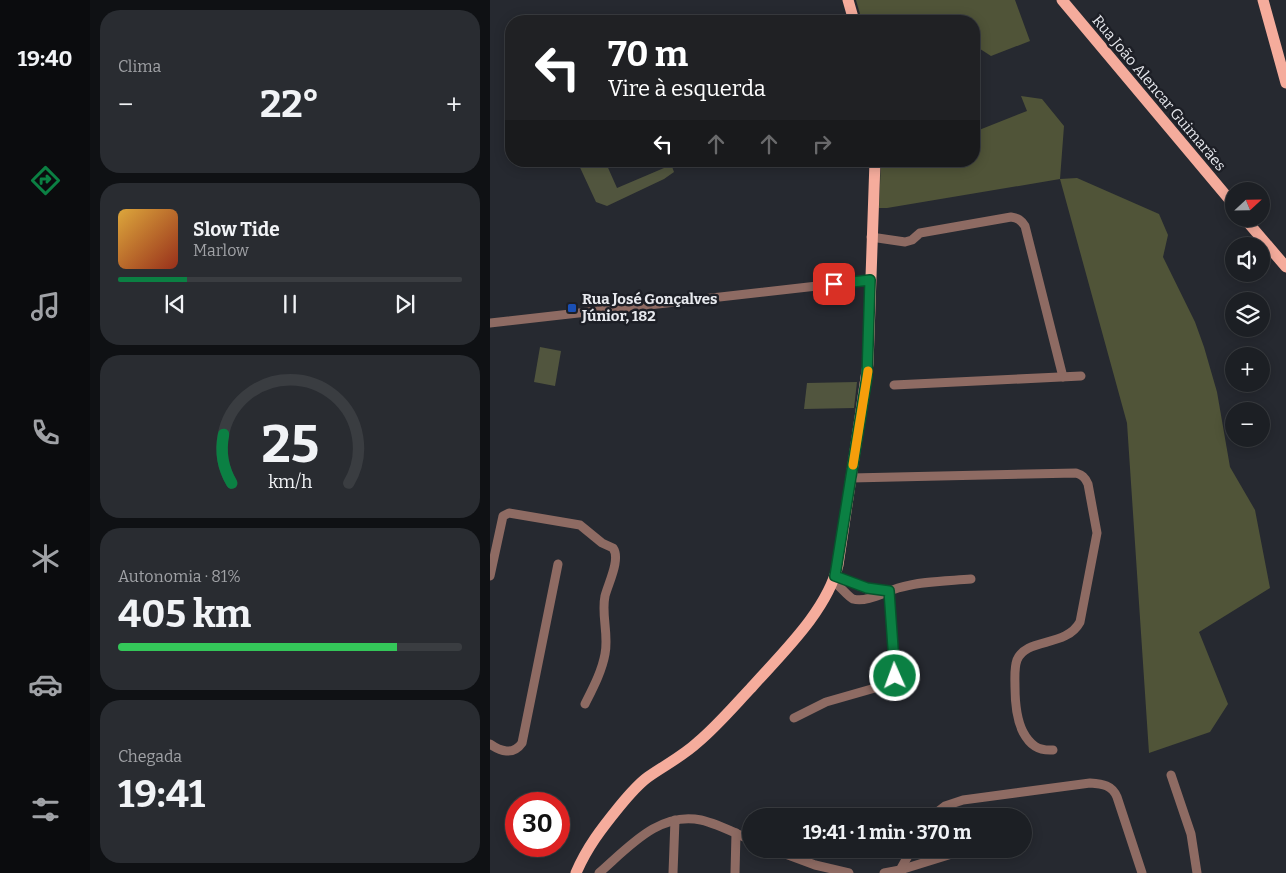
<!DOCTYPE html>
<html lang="pt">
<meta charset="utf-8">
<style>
:root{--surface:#1c1f24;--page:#292c31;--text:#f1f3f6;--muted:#a0a2a6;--line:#3a3d41;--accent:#0b8043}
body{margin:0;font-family:Bitter,serif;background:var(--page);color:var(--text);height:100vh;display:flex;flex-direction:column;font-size:19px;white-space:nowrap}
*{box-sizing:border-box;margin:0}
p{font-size:16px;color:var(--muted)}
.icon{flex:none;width:28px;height:28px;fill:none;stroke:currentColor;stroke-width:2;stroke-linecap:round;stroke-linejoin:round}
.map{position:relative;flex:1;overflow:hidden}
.details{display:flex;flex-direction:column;gap:10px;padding:10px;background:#0f1114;width:400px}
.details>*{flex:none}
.banner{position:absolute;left:15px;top:15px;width:475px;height:152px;border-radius:20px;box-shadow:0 2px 12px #0003,0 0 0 1px var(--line);background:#202124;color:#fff;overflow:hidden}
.needle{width:32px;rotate:68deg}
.controls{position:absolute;left:735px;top:182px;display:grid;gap:10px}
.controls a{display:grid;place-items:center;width:45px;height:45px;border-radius:50%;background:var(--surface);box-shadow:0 2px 12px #0003,0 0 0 1px var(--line);font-size:25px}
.speed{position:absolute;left:15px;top:792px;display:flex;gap:10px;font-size:25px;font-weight:700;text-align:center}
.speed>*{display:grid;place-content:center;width:65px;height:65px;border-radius:50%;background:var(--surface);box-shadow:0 2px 12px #0003,0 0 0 1px var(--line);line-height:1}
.speed .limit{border:8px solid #d22;background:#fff;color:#111}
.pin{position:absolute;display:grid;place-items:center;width:42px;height:42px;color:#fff;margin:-21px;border-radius:10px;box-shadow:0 2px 8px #0006}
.me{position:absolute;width:55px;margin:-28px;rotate:358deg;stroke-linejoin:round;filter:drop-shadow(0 0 4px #0008)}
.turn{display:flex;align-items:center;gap:18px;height:105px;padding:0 20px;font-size:22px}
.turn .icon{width:65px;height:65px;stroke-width:2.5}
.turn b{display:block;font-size:35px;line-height:42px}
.lanes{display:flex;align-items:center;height:48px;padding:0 20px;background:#0003;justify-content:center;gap:25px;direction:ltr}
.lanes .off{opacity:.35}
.big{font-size:38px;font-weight:700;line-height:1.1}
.details .tile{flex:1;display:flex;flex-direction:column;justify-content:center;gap:8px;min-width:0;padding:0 18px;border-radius:20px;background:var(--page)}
.details .dial{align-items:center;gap:0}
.dial svg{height:130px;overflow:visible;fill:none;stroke:var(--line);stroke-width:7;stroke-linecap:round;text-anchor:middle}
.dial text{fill:var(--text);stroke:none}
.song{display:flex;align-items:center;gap:15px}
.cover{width:60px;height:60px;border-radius:8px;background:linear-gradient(135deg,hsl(40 70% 55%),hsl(10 70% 35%))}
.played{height:5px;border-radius:2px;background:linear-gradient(90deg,var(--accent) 20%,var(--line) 20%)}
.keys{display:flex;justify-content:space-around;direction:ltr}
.heat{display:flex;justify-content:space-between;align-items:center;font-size:28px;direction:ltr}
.charge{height:8px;border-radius:4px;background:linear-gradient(90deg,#34c759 81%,var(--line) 0)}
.trip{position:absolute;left:252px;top:808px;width:290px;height:50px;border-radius:25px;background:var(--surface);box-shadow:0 2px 12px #0003,0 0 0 1px var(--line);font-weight:700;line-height:50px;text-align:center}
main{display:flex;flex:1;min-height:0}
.tabs{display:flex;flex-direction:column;width:90px;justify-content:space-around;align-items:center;background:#0b0c0e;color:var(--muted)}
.tabs .icon{width:35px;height:35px}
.tabs .selected{color:var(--accent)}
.tabs b{font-size:22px;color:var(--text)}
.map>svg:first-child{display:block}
</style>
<main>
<nav class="tabs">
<b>19:40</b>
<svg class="icon selected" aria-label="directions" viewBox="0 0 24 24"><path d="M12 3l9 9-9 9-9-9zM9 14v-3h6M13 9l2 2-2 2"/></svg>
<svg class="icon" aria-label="music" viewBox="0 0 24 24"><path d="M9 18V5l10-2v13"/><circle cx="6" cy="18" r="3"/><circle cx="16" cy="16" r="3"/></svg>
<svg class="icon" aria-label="phone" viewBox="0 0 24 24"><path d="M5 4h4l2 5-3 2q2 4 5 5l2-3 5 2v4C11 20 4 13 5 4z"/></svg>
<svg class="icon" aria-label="climate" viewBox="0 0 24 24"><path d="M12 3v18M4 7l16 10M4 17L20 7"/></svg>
<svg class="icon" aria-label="car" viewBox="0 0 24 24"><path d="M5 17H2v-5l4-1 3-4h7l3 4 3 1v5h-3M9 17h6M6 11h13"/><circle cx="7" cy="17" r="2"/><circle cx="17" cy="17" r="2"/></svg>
<svg class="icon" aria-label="filters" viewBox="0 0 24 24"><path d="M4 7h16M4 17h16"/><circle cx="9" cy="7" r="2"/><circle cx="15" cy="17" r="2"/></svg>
</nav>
<section class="details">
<div class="tile"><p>Clima</p>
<div class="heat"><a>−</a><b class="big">22°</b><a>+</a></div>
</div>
<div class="tile">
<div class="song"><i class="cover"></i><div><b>Slow Tide</b><p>Marlow</p></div></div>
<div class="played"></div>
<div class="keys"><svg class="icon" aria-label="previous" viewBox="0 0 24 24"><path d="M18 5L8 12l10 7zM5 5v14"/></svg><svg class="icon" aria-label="pause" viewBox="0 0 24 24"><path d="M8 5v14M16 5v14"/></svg><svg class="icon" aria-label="next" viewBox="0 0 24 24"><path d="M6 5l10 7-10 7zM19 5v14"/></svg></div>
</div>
<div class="tile dial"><svg viewBox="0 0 100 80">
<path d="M14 69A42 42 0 1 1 86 69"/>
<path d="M14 69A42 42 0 0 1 9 39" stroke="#0b8043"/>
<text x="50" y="56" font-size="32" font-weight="700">25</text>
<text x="50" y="72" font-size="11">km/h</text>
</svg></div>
<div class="tile"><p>Autonomia · 81%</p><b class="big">405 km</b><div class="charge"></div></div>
<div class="tile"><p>Chegada</p><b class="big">19:41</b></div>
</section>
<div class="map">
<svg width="796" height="873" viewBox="0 0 796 873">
<rect width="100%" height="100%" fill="#262930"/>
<g fill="#51553e">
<path d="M87,161H115L127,188L174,168L171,161H180L184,172L174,179L117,206L106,202Z"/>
<path d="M50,347L71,351L65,386L44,382Z"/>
<path d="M367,382L364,408L314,409L317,383Z"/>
</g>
<g fill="#505438">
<path d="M366,0H525L540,41L501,56L484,45V21H372Z"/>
<path d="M531,96L552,99L574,126L570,179L587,178L669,214L678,235L673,257L705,322L714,347L727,392L740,467L765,510L780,588L709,632L738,704L720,732L659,753L637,423L570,179L397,208H389L391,161H484V132L537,111Z"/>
</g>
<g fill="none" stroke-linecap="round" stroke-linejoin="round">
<g stroke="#8e6b63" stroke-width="9">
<path d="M381,237L415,242L422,240L430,233L521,217C528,218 531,220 535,226L573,377"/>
<path d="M0,323L380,280"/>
<path d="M404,385L591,376"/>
<path d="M361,478L586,473C592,475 595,477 598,484L607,533L590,622C576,648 536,637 527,660C524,668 525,678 525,687C525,702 526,718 533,732C540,745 548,751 563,750"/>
<path d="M0,576L13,516L19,513L90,525L112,543L123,548C131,559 118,584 115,596C111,615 119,634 115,654C112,671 103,688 95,704"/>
<path d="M345,576L377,589L396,591"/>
<path d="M343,581C349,585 358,597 363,599C376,603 395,592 408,588C431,581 457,581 481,579"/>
<path d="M304,718L336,702L399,684L402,682L405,670L399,591"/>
<path d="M0,744C10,751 23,756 32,743L68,564"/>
<path d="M681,775L701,834L707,873"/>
<path d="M442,816L455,806L473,800L600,783C613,784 622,785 627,797L652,873"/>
<path d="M282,849L325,865L359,873"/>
<path d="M410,870L478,849"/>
<path d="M109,873C138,848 169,811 211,820C228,824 245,833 261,840"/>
<path d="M183,873L185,820"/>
<path d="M245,873L246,833"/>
<path d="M394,873L410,870L422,849"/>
</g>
<g stroke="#f5ac9c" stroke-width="11">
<path d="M358,0L364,21"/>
<path d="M572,0L744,205"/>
<path d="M773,0L796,83"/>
<path d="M755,219L796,267"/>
<path d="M86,873C97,847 112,828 129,807C138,796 147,785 158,777C175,765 193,756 208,742C227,726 244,706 261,688C292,653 337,611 348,565L378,364L385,161"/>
</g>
</g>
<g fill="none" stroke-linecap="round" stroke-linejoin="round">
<g stroke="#07532c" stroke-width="12">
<path id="route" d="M344,284L380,280L377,377L345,576L377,588L399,591L405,676"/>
</g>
<use href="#route" stroke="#0b8043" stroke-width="9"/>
<path stroke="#f59e0b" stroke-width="9" d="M363,465L378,371"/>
</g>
<rect fill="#1a4fb4" stroke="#1d1f26" stroke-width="2" x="77" y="303" width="10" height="10" rx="2.5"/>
<g text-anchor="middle" stroke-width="5" stroke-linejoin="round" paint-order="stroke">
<g font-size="15" fill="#e7e9ee" stroke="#1d1f26">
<text transform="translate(669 93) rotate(50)" y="5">Rua João Alencar Guimarães</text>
</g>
<g font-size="15" font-weight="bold" fill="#e7e9ee" stroke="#1d1f26" text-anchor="start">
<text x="92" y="304">Rua José Gonçalves<tspan x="92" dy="17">Júnior, 182</tspan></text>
</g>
</g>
</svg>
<div class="controls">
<a><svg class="needle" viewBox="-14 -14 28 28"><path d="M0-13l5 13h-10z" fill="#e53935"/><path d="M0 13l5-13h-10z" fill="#a0a2a6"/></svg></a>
<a><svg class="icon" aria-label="sound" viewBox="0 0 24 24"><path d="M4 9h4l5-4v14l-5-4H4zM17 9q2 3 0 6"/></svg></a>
<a><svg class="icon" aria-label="layers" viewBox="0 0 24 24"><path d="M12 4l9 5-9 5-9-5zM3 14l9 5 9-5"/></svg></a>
<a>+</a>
<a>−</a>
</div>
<div class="speed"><div class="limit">30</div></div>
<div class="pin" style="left:344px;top:284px;background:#d93025"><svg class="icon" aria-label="arrive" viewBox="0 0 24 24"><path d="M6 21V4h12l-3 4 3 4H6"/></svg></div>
<svg class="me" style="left:405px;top:676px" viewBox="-20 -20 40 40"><circle r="17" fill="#0b8043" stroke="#fff" stroke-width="3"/><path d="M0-11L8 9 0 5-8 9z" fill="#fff"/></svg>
<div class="trip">19:41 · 1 min · 370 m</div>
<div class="banner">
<div class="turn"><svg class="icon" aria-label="left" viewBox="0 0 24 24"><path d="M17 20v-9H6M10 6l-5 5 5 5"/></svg><div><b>70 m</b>Vire à esquerda</div></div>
<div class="lanes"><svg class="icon" aria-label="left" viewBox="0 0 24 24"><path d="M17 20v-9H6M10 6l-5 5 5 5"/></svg><svg class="icon off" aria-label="ahead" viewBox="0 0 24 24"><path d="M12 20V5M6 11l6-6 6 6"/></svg><svg class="icon off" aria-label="ahead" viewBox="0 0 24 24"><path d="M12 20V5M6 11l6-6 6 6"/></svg><svg class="icon off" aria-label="right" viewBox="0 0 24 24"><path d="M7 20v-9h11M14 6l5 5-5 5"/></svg></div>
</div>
</div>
</main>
